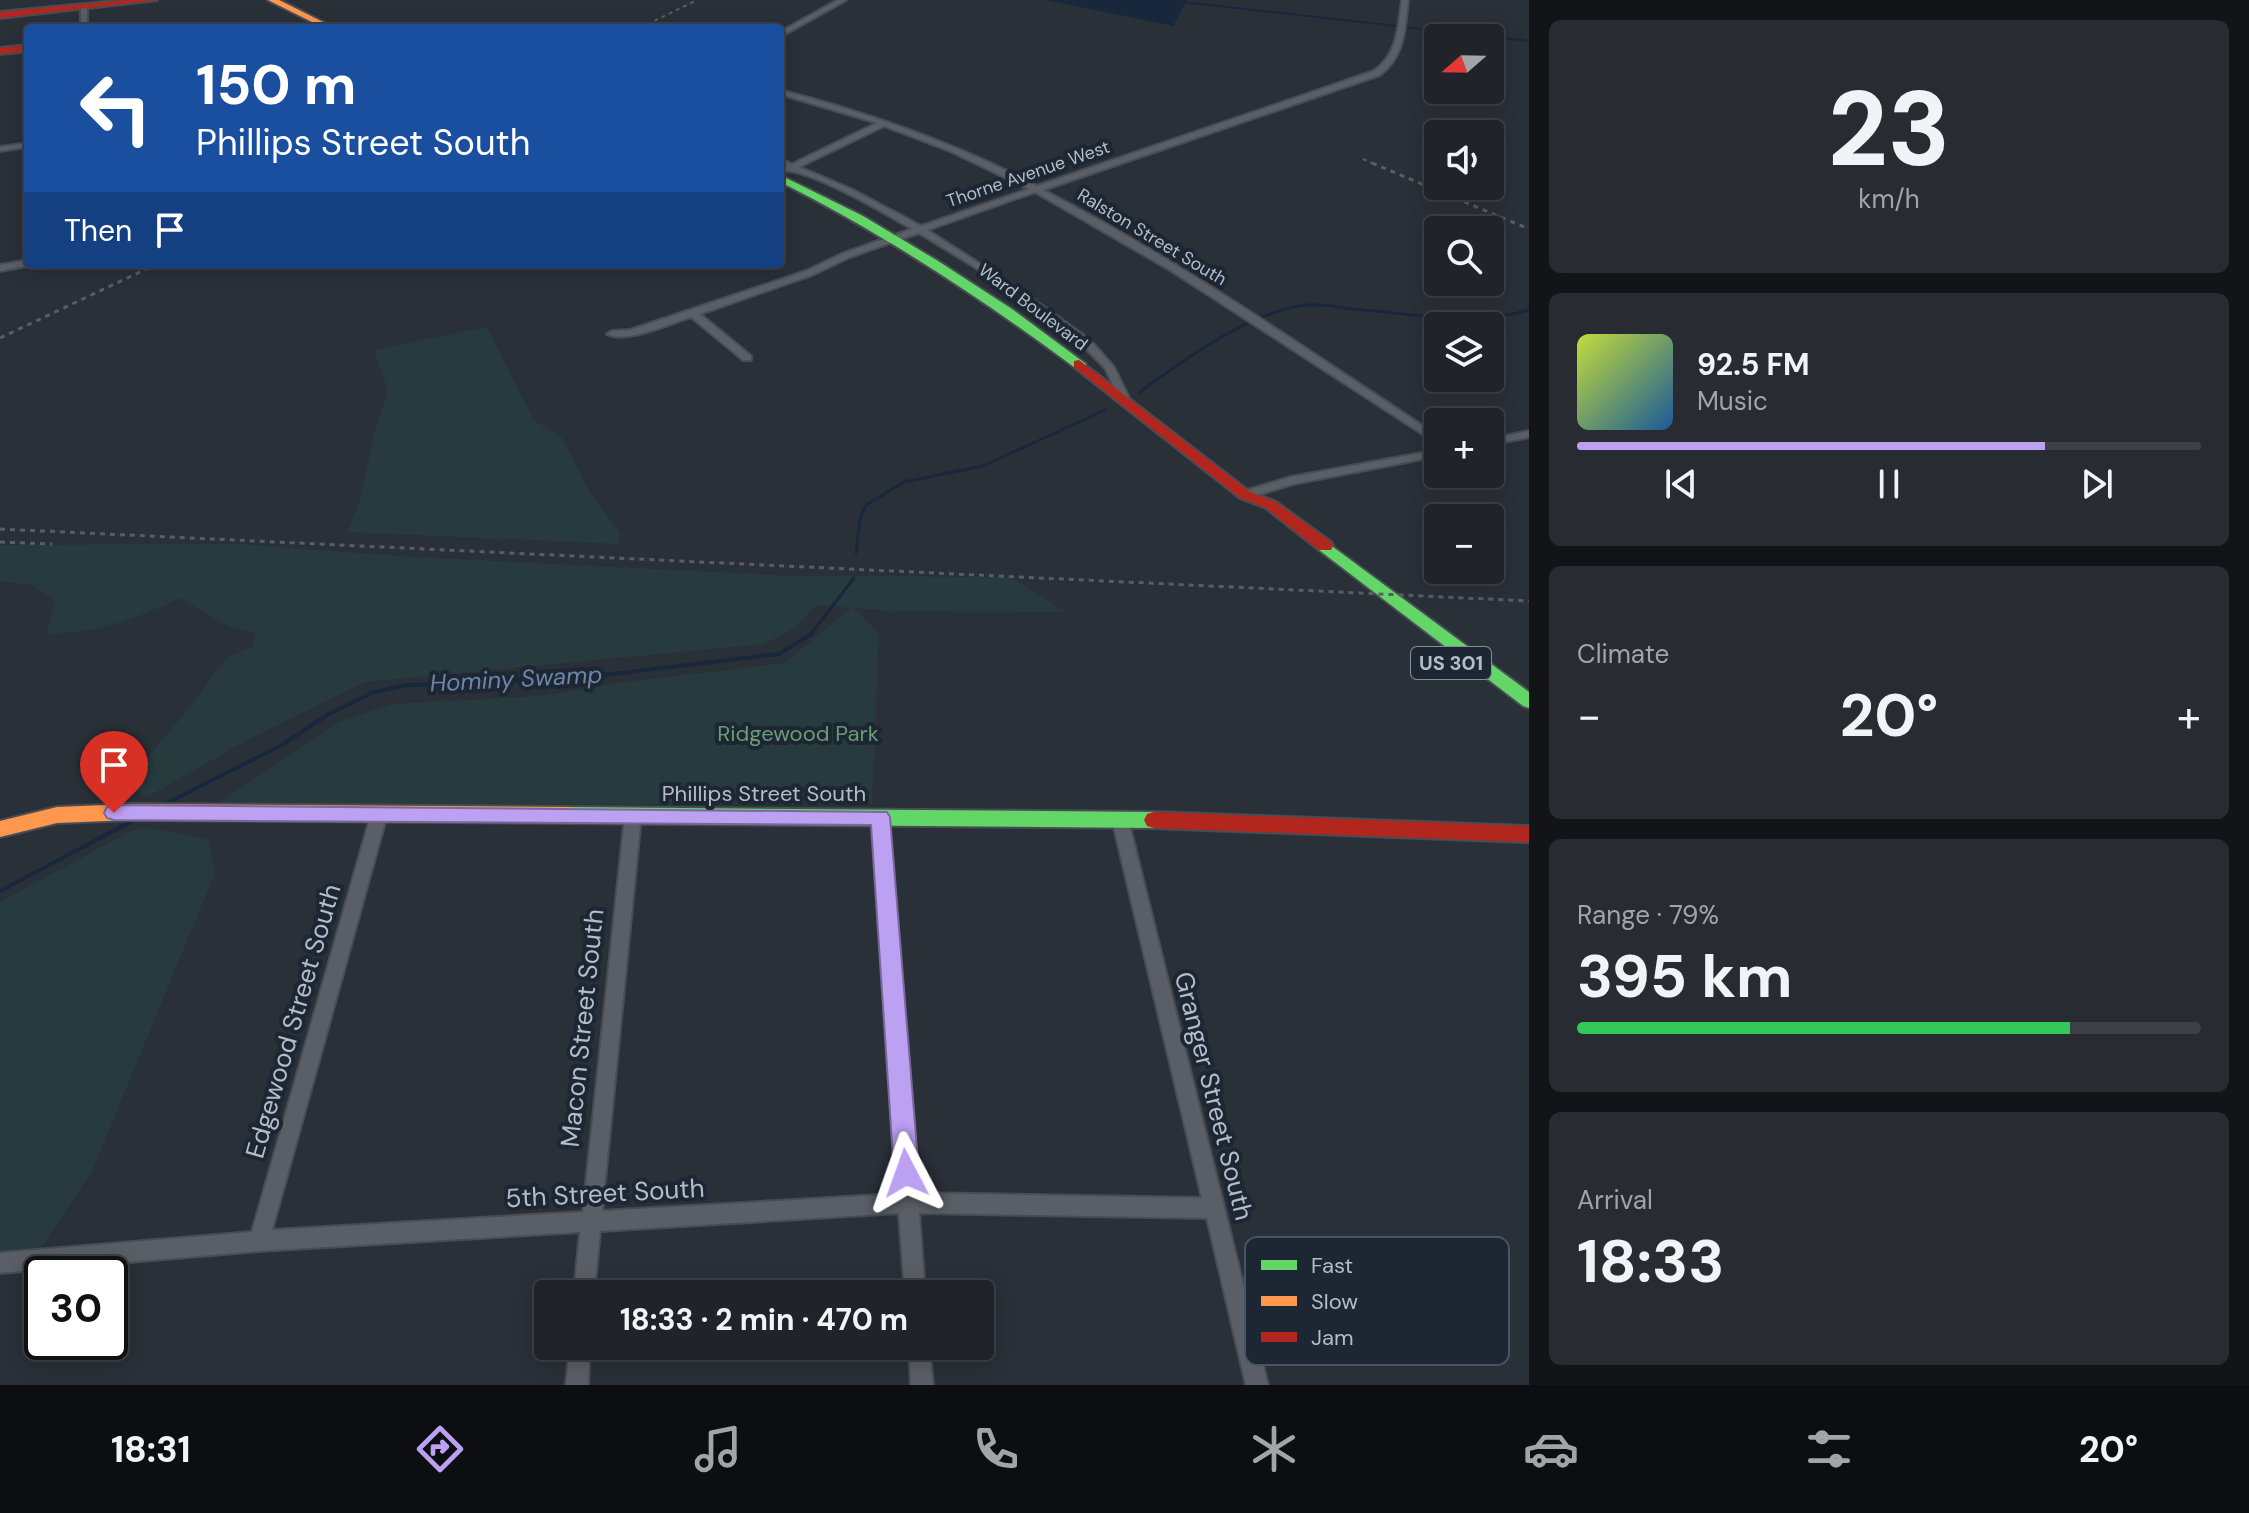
<!DOCTYPE html>
<meta charset="utf-8">
<style>
:root{--surface:#20242a;--page:#282c32;--text:#f1f3f6;--muted:#a2a4a8;--line:#3d4147;--accent:#bca0f2}
body{margin:0;font-family:"DM Sans",sans-serif;background:var(--page);color:var(--text);height:100vh;display:flex;flex-direction:column;font-size:30px;white-space:nowrap}
*{box-sizing:border-box;margin:0}
p{font-size:26px;color:var(--muted)}
.icon{flex:none;width:44px;height:44px;fill:none;stroke:currentColor;stroke-width:2;stroke-linecap:round;stroke-linejoin:round}
.map{position:relative;flex:1;overflow:hidden}
.details{display:flex;flex-direction:column;gap:20px;padding:20px;background:#121417;width:720px}
.details>*{flex:none}
.guide{position:absolute;left:24px;top:24px;width:760px;height:244px;border-radius:8px;box-shadow:0 4px 20px #0003,0 0 0 2px var(--line);background:#1a4fa0;color:#fff;overflow:hidden}
.needle{width:52px;rotate:250deg}
.fabs{position:absolute;left:1424px;top:24px;display:grid;gap:16px}
.fabs a{display:grid;place-items:center;width:80px;height:80px;border-radius:8px;background:var(--surface);box-shadow:0 4px 20px #0003,0 0 0 2px var(--line);font-size:40px}
.speed{position:absolute;left:24px;top:1256px;display:flex;gap:16px;font-size:40px;font-weight:700;text-align:center}
.speed>*{display:grid;place-content:center;width:104px;height:104px;border-radius:50%;background:var(--surface);box-shadow:0 4px 20px #0003,0 0 0 2px var(--line);line-height:1}
.speed .limit{border:4px solid #111;border-radius:12px;background:#fff;color:#111}
.pin{position:absolute;display:grid;place-items:center;width:68px;height:68px;color:#fff;margin:-82px -34px;border-radius:50% 50% 50% 0;rotate:-45deg;box-shadow:0 0 8px #0007}
.pin .icon{rotate:45deg}
.me{position:absolute;width:88px;margin:-44px;rotate:356deg;stroke-linejoin:round;filter:drop-shadow(0 0 6px #0008)}
.turn{display:flex;align-items:center;gap:28px;height:168px;padding:0 40px;font-size:36px}
.turn .icon{width:104px;height:104px;stroke-width:2.5}
.turn b{display:block;font-size:56px;line-height:68px}
.then{display:flex;align-items:center;height:76px;padding:0 40px;background:#0003;gap:16px;font-size:30px}
.big{font-size:60px;font-weight:700;line-height:1.1}
.details .tile{flex:1;display:flex;flex-direction:column;justify-content:center;gap:12px;min-width:0;padding:0 28px;border-radius:12px;background:var(--page)}
.details .dial{align-items:center;gap:0}
.dial b{font-size:104px;line-height:1}
.song{display:flex;align-items:center;gap:24px}
.cover{width:96px;height:96px;border-radius:12px;background:linear-gradient(135deg,hsl(70 70% 55%),hsl(210 70% 35%))}
.played{height:8px;border-radius:4px;background:linear-gradient(90deg,var(--accent) 75%,var(--line) 75%)}
.keys{display:flex;justify-content:space-around;direction:ltr}
.heat{display:flex;justify-content:space-between;align-items:center;font-size:44px;direction:ltr}
.charge{height:12px;border-radius:6px;background:linear-gradient(90deg,#34c759 79%,var(--line) 0)}
.trip{position:absolute;left:534px;top:1280px;width:460px;height:80px;border-radius:8px;background:var(--surface);box-shadow:0 4px 20px #0003,0 0 0 2px var(--line);font-weight:700;line-height:80px;text-align:center}
.menu{display:flex;height:128px;justify-content:space-around;align-items:center;background:#0d0e11;color:var(--muted)}
.menu .icon{width:56px;height:56px}
.menu .selected{color:var(--accent)}
.menu b{font-size:36px;color:var(--text)}
main{display:flex;flex:1;min-height:0}
.map>svg:first-child{display:block}
</style>
<main>
<div class="map">
<svg width="1529" height="1385" viewBox="0 0 1529 1385">
<rect width="100%" height="100%" fill="#2a3038"/>
<g fill="#273a3e">
<path d="M487,327L534,420L562,438L591,494L620,533L619,544L347,532L360,500L376,427L388,391L374,350Z"/>
<path d="M241,544L414,557L796,576L1009,577L1067,612L892,611L854,608L879,634L872,804L216,805L339,722L392,704L541,696L617,683L785,663L851,608L816,605L795,628L764,644L365,682L251,738L147,797L123,785L186,712L226,658L254,646L255,633L228,626L180,598C132,621 100,631 46,635L55,601L31,585L0,581V545Z"/>
<path d="M143,827L208,839L215,873L92,1171L34,1258L0,1263V902L129,832Z"/>
</g>
<path fill="#19273c" d="M1045,0H1187L1173,26Z"/>
<g fill="none" stroke-linecap="round" stroke-linejoin="round">
<path stroke="#19273c" stroke-width="2" d="M1183,2L1529,41"/>
<g stroke="#19273c" stroke-width="3">
<path d="M1140,392C1183,360 1254,309 1308,305C1322,304 1338,307 1352,309C1409,313 1473,327 1529,310"/>
<path d="M856,553L860,518L866,505L904,482L983,466L1105,410"/>
<path d="M810,635L854,578"/>
</g>
<g stroke="#19273c" stroke-width="4">
<path d="M161,806L282,745L327,715L374,692L408,685L506,684L543,672L563,680L779,654L813,633"/>
<path d="M0,891L136,819"/>
</g>
<g stroke="#484c55" stroke-width="4">
<g id="street">
<path d="M838,0H846L780,37V32Z"/>
<path d="M1402,0H1408C1405,28 1405,56 1380,75L1043,190C1181,261 1309,351 1438,436V444L1170,270L1035,192L927,230L1010,283L1090,340L1114,367L1132,404L1131,406H1123L1105,368L1082,345L973,266L919,233L850,257L812,275L700,314L751,356V360H743L691,317C671,323 626,344 607,334L612,331L630,330L806,271L844,253L912,229C886,214 812,170 785,171V167L780,165V159L792,164L877,123L780,94V90C869,113 955,143 1037,186L1374,71C1398,54 1398,27 1402,0ZM884,126L950,151L1029,189L921,226L851,189L799,167Z"/>
<path d="M84,5L87,7V28H81V7Z"/>
<path d="M28,143V147L0,151V147Z"/>
<path d="M28,260V264L31,265L0,271V265Z"/>
<path d="M1529,431V437L1490,445V439Z"/>
<path d="M1438,450V456L1293,484L1245,499L1239,495L1241,492L1291,477Z"/>
<path d="M379,809L384,811L387,815L272,1230L583,1212L625,816L628,812L633,810L638,812L641,816L602,1211L898,1194L872,817L875,813L880,811L885,813L888,817L917,1193L1202,1198L1112,819L1115,815L1120,813L1125,815L1128,819L1268,1385H1246L1207,1218L919,1213L925,1294H905L899,1213L600,1231L594,1294H574L580,1232L259,1251L0,1273V1253L252,1232L371,815L374,811Z"/>
<path d="M570,1346H590L588,1385H566Z"/>
<path d="M909,1346H929L933,1385H911Z"/>
</g>
</g>
<g stroke="#484c55" stroke-width="4">
<g id="fast">
<path d="M780,175L863,216L938,261L1012,309L1086,364L1084,367H1074C981,298 884,234 780,182Z"/>
<path d="M1325,541L1529,692V708L1523,706L1319,550L1317,546L1319,542Z"/>
<path d="M571,807L1154,812L1161,814L1164,820L1161,826L1154,828L571,823L564,820L561,815L564,810Z"/>
</g>
</g>
<g stroke="#484c55" stroke-width="4">
<g id="slow">
<path d="M268,0H279L335,28H324Z"/>
<path d="M131,804L571,807L578,810L581,815L578,820L571,823L131,820L57,823L0,837V821L57,807Z"/>
</g>
</g>
<g stroke="#484c55" stroke-width="4">
<g id="jam">
<path d="M127,0H157L0,18V12Z"/>
<path d="M28,45V51L0,54V48Z"/>
<path d="M1079,360L1250,492L1276,502L1331,542L1333,546L1331,550H1319L1266,508L1240,498L1074,367V361Z"/>
<path d="M1154,812L1529,826V842L1154,828L1147,826L1144,820L1147,814Z"/>
</g>
</g>
<use href="#street" fill="#5a5e66" fill-rule="evenodd"/>
<use href="#fast" fill="#63d668" fill-rule="evenodd"/>
<use href="#slow" fill="#ff974d" fill-rule="evenodd"/>
<use href="#jam" fill="#b3261e" fill-rule="evenodd"/>
<g stroke="#595d64" stroke-width="2" stroke-dasharray="4 4" stroke-linecap="butt">
<path d="M640,28L697,0"/>
<path d="M1363,159L1377,165"/>
</g>
<g stroke="#595d64" stroke-width="3" stroke-dasharray="5 5" stroke-linecap="butt">
<path d="M1372,163L1529,229"/>
<path d="M0,338L157,264"/>
<path d="M0,529L1529,601"/>
<path d="M0,542L52,544"/>
</g>
</g>
<path fill="#bca0f2" stroke="#7a689d" stroke-width="2" d="M114,805L887,812L890,817L919,1173L915,1182L906,1185L897,1182L894,1173L871,825L114,820L107,818L104,813L107,807Z"/>
<g text-anchor="middle" stroke-width="8" stroke-linejoin="round" paint-order="stroke">
<g font-size="18" fill="#b4bcc9" stroke="#1d2633">
<text transform="translate(1028 174) rotate(-19)" y="6">Thorne Avenue West</text>
<text transform="translate(1152 237) rotate(31)" y="6">Ralston Street South</text>
<text transform="translate(1033 307) rotate(37)" y="6">Ward Boulevard</text>
</g>
<rect fill="#1d2633" stroke="#878f9c" stroke-width="2" x="1411" y="647" width="80" height="32" rx="6"/>
<g font-size="20" font-weight="bold" fill="#b4bcc9">
<text x="1451" y="670">US 301</text>
</g>
<g font-size="22" fill="#6b9a76" stroke="#1d2633">
<text x="798" y="741">Ridgewood Park</text>
</g>
<g font-size="22" fill="#b4bcc9" stroke="#1d2633">
<text x="764" y="801">Phillips Street South</text>
</g>
<g font-size="24" font-style="italic" fill="#6d86a8" stroke="#1d2633">
<text transform="translate(516 679) rotate(-3)" y="8">Hominy Swamp</text>
</g>
<g font-size="26" fill="#b4bcc9" stroke="#1d2633">
<text transform="translate(293 1021) rotate(-74)" y="9">Edgewood Street South</text>
<text transform="translate(582 1028) rotate(-84)" y="9">Macon Street South</text>
<text transform="translate(1214 1096) rotate(76)" y="9">Granger Street South</text>
<text transform="translate(605 1193) rotate(-3)" y="9">5th Street South</text>
</g>
</g>
<rect x="1245" y="1237" width="264" height="128" rx="12" fill="#1d2633" stroke="#4a5360" stroke-width="2"/>
<rect x="1261" y="1260" width="36" height="10" fill="#63d668"/>
<rect x="1261" y="1296" width="36" height="10" fill="#ff974d"/>
<rect x="1261" y="1332" width="36" height="10" fill="#b3261e"/>
<g font-size="22" fill="#b4bcc9">
<text x="1311" y="1273">Fast</text>
<text x="1311" y="1309">Slow</text>
<text x="1311" y="1345">Jam</text>
</g>
</svg>
<div class="fabs">
<a><svg class="needle" viewBox="-14 -14 28 28"><path d="M0-13l5 13h-10z" fill="#e53935"/><path d="M0 13l5-13h-10z" fill="#a2a4a8"/></svg></a>
<a><svg class="icon" aria-label="sound" viewBox="0 0 24 24"><path d="M4 9h4l5-4v14l-5-4H4zM17 9q2 3 0 6"/></svg></a>
<a><svg class="icon" aria-label="search" viewBox="0 0 24 24"><circle cx="10" cy="10" r="6"/><path d="M15 15l6 6"/></svg></a>
<a><svg class="icon" aria-label="layers" viewBox="0 0 24 24"><path d="M12 4l9 5-9 5-9-5zM3 14l9 5 9-5"/></svg></a>
<a>+</a>
<a>−</a>
</div>
<div class="speed"><div class="limit">30</div></div>
<div class="pin" style="left:114px;top:813px;background:#d93025"><svg class="icon" aria-label="arrive" viewBox="0 0 24 24"><path d="M6 21V4h12l-3 4 3 4H6"/></svg></div>
<svg class="me" style="left:906px;top:1173px" viewBox="-20 -20 40 40"><path d="M0-17L14 15 0 8-14 15z" fill="#bca0f2" stroke="#fff" stroke-width="4"/></svg>
<div class="trip">18:33 · 2 min · 470 m</div>
<div class="guide">
<div class="turn"><svg class="icon" aria-label="left" viewBox="0 0 24 24"><path d="M17 20v-9H6M10 6l-5 5 5 5"/></svg><div><b>150 m</b>Phillips Street South</div></div>
<div class="then">Then<svg class="icon" aria-label="arrive" viewBox="0 0 24 24"><path d="M6 21V4h12l-3 4 3 4H6"/></svg></div>
</div>
</div>
<section class="details">
<div class="tile dial"><b>23</b><p>km/h</p></div>
<div class="tile">
<div class="song"><i class="cover"></i><div><b>92.5 FM</b><p>Music</p></div></div>
<div class="played"></div>
<div class="keys"><svg class="icon" aria-label="previous" viewBox="0 0 24 24"><path d="M18 5L8 12l10 7zM5 5v14"/></svg><svg class="icon" aria-label="pause" viewBox="0 0 24 24"><path d="M8 5v14M16 5v14"/></svg><svg class="icon" aria-label="next" viewBox="0 0 24 24"><path d="M6 5l10 7-10 7zM19 5v14"/></svg></div>
</div>
<div class="tile"><p>Climate</p>
<div class="heat"><a>−</a><b class="big">20°</b><a>+</a></div>
</div>
<div class="tile"><p>Range · 79%</p><b class="big">395 km</b><div class="charge"></div></div>
<div class="tile"><p>Arrival</p><b class="big">18:33</b></div>
</section>
</main>
<nav class="menu">
<b>18:31</b>
<svg class="icon selected" aria-label="directions" viewBox="0 0 24 24"><path d="M12 3l9 9-9 9-9-9zM9 14v-3h6M13 9l2 2-2 2"/></svg>
<svg class="icon" aria-label="music" viewBox="0 0 24 24"><path d="M9 18V5l10-2v13"/><circle cx="6" cy="18" r="3"/><circle cx="16" cy="16" r="3"/></svg>
<svg class="icon" aria-label="phone" viewBox="0 0 24 24"><path d="M5 4h4l2 5-3 2q2 4 5 5l2-3 5 2v4C11 20 4 13 5 4z"/></svg>
<svg class="icon" aria-label="climate" viewBox="0 0 24 24"><path d="M12 3v18M4 7l16 10M4 17L20 7"/></svg>
<svg class="icon" aria-label="car" viewBox="0 0 24 24"><path d="M5 17H2v-5l4-1 3-4h7l3 4 3 1v5h-3M9 17h6M6 11h13"/><circle cx="7" cy="17" r="2"/><circle cx="17" cy="17" r="2"/></svg>
<svg class="icon" aria-label="filters" viewBox="0 0 24 24"><path d="M4 7h16M4 17h16"/><circle cx="9" cy="7" r="2"/><circle cx="15" cy="17" r="2"/></svg>
<b>20°</b>
</nav>
